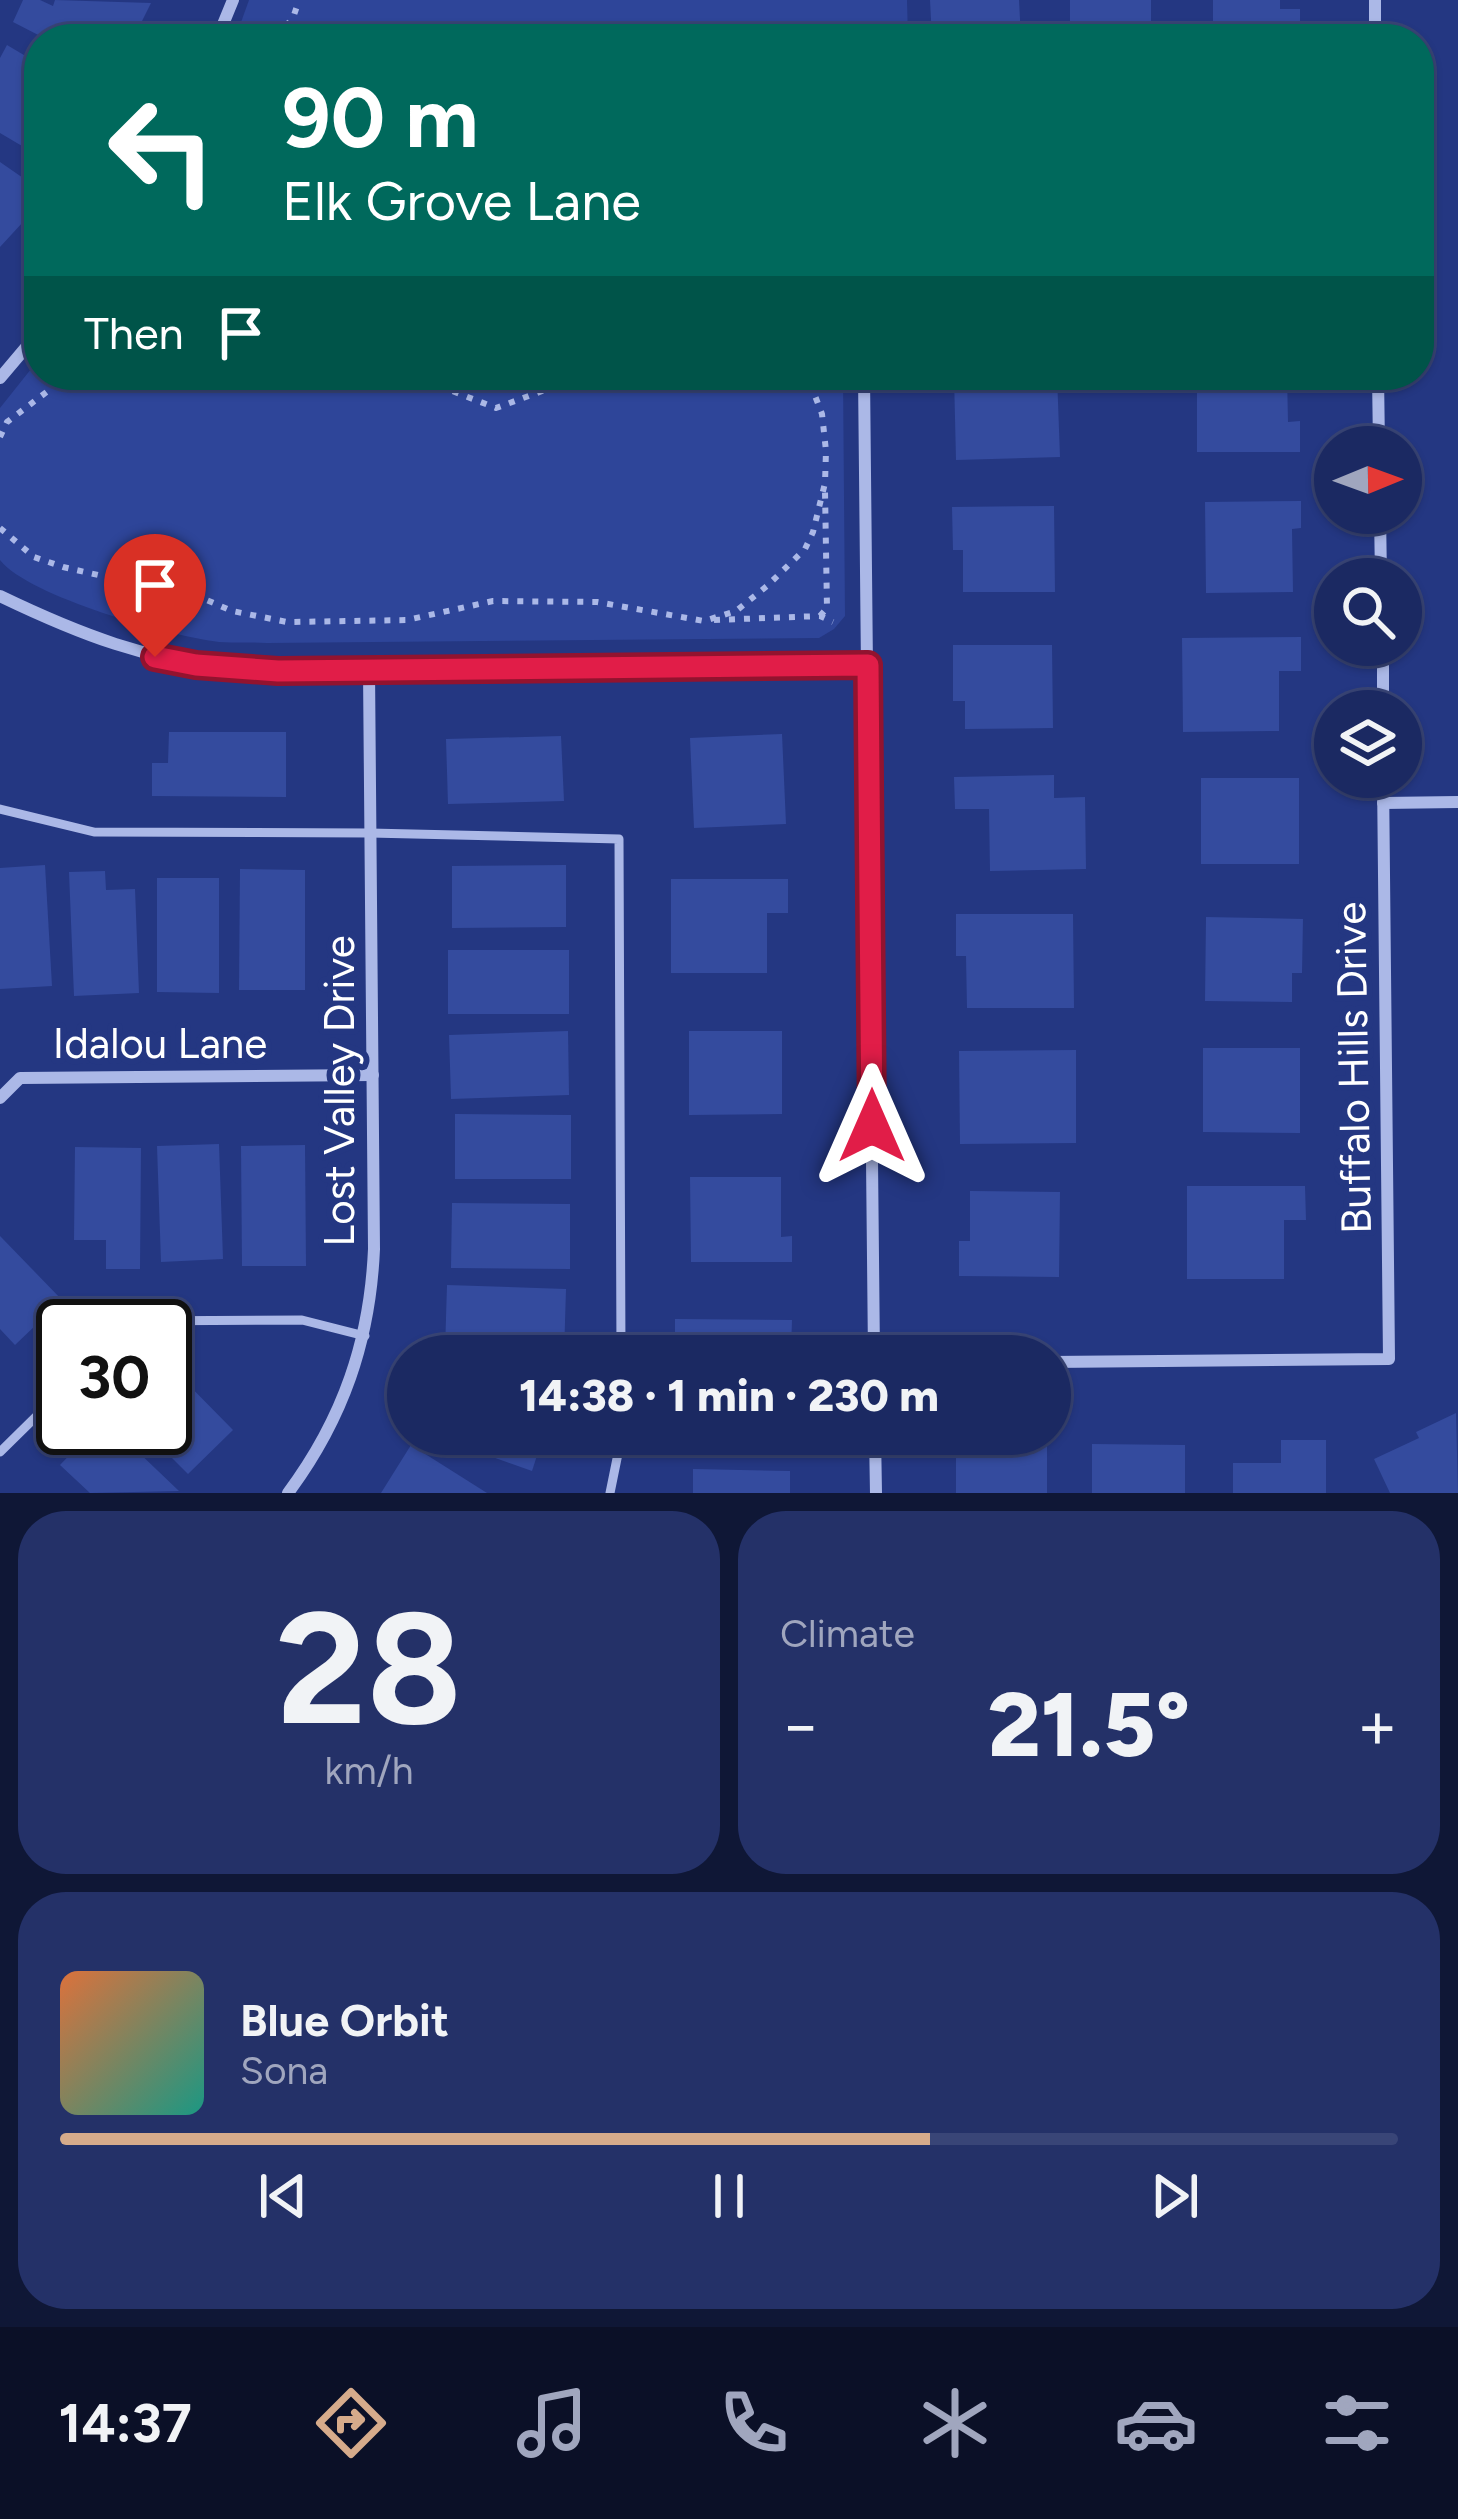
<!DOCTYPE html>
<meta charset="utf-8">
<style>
:root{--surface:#1b2962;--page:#243168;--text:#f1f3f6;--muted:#a0a6be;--line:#394577;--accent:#d6ab8b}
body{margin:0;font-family:Figtree,sans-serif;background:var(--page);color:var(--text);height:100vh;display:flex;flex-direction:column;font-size:45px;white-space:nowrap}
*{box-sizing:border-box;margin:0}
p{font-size:39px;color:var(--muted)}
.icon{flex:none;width:66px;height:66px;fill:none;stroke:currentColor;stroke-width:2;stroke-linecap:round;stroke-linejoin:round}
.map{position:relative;height:1493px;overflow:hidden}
.side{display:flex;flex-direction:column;gap:18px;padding:18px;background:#0f1736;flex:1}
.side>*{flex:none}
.banner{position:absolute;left:24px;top:24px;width:1410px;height:366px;border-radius:48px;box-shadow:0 3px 9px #0004,0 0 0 3px var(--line);background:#00695c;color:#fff;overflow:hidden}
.needle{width:78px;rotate:89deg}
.tools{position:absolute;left:1314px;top:426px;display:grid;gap:24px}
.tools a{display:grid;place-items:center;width:108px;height:108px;border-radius:50%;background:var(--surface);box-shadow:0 3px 9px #0004,0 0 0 3px var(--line);font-size:60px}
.speed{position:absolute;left:36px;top:1299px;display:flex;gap:24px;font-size:60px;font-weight:700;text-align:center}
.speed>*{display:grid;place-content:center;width:156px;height:156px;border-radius:50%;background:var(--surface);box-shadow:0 3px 9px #0004,0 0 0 3px var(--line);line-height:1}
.speed .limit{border:6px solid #111;border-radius:18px;background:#fff;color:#111}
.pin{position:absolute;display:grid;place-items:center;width:102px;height:102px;color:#fff;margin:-123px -51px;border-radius:50% 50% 50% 0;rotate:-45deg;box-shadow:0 0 12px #0007}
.pin .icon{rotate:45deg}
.me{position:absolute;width:132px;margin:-66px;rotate:0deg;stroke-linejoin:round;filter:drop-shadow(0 0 9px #0008)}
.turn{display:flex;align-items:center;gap:42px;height:252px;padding:0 60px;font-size:54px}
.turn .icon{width:156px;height:156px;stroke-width:2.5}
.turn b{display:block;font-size:84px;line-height:102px}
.then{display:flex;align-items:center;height:114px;padding:0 60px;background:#0003;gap:24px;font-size:45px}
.big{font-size:90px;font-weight:800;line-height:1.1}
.side .card{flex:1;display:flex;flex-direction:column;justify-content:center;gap:18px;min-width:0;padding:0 42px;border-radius:48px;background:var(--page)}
.side .dial{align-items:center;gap:0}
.dial b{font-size:156px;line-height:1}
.song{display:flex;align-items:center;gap:36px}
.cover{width:144px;height:144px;border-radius:18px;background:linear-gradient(135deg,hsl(20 70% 55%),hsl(170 70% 35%))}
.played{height:12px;border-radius:6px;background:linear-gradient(90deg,var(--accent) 65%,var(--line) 65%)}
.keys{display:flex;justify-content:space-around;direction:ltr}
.heat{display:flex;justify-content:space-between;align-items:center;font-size:66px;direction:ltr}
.side .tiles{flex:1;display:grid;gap:18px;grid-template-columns:1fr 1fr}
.card:last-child{grid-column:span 2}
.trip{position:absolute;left:387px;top:1335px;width:684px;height:120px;border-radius:60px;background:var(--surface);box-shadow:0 3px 9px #0004,0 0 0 3px var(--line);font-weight:800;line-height:120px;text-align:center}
.tabs{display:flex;height:192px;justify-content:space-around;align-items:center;background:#0b1027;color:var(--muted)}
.tabs .icon{width:84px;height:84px}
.tabs .on{color:var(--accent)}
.tabs b{font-size:54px;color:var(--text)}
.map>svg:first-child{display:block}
</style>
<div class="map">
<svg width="1458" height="1493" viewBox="0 0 1458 1493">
<rect width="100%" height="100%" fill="#243782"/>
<g fill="#2e4599">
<path d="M249,0H907L908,39H235Z"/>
<path d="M39,359V375H843L845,616L834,629L819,638L267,643C251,642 235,643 219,642C171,636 29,597 0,560V408Z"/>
</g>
<g fill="#344b9e">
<path d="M23,0H40L53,6L55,0L151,3L133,39H46L13,22Z"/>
<path d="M930,0H1019L1021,39H932Z"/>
<path d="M1070,0H1151V30L1129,31V39H1070Z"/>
<path d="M1213,0H1280V9H1300V39H1213Z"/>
<path d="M7,45L39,64V156L0,133V58Z"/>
<path d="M0,162L39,189L31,203L37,210L27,225L23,222L0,247Z"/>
<path d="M1057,375L1060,457L956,460L954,376Z"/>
<path d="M1197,375H1287L1288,422L1300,421V452H1197Z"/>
<path d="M1301,501V528L1292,529L1293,592L1206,593L1205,502Z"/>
<path d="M1054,506L1055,592H963V550H953L952,507Z"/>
<path d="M1301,637V671H1279V731L1183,732L1182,638Z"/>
<path d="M953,645H1052L1053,728L965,729V701H953Z"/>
<path d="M169,732H286V797L152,796V763H168Z"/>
<path d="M782,734L786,824L694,828L690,738Z"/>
<path d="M561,736L564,801L448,804L446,739Z"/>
<path d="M1054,775V798L1085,797L1086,869L990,871L989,809H955L954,777Z"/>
<rect x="1201" y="778" width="98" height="86"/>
<path d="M45,865L52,986L0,989V868Z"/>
<path d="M566,865V927L452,928V866Z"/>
<path d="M240,869L305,870V990H239Z"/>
<path d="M105,871L106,890L135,889L139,993L74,996L69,872Z"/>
<path d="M157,878H219V993L157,992Z"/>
<path d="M671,879H788V913H767V973H671Z"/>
<path d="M956,914H1073L1074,1008H967L966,956H956Z"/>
<path d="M1206,917L1303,919L1302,973H1292V1002L1205,1001Z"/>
<rect x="448" y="950" width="121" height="64"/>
<path d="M568,1031L569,1095L451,1099L449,1035Z"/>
<path d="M689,1031H782V1114L689,1115Z"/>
<path d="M1203,1048H1300V1133L1203,1132Z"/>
<path d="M1076,1050V1143L960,1144L959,1051Z"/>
<path d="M455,1114L571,1115V1179H455Z"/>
<path d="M219,1144L223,1259L161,1262L157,1146Z"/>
<path d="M305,1145L306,1266H242L241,1146Z"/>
<path d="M75,1147L141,1148L140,1269H106V1240H74Z"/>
<path d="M690,1177H781V1237L792,1236V1262H691Z"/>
<path d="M1187,1186H1305L1306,1220H1284V1279H1187Z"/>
<path d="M970,1191L1060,1192L1059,1277L959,1276V1241H970Z"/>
<path d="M452,1203L570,1204V1269L451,1268Z"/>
<path d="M0,1236L62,1300L15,1345L0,1329Z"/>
<path d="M447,1285L566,1289L564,1355L445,1351Z"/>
<path d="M675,1319L792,1320L791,1351L770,1350V1356H675Z"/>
<path d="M171,1367L233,1430L188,1474L142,1428H165V1372Z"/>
<path d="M1456,1413L1458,1493H1390L1374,1459L1419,1438L1416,1432Z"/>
<path d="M71,1428H113L179,1491L90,1493L60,1465L81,1443L68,1431Z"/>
<path d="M428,1434H544L532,1471Z"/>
<path d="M1281,1440H1326V1493H1233V1463H1281Z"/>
<rect x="956" y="1442" width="91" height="51"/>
<path d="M1092,1444L1185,1445V1493H1092Z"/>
<path d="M411,1445L487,1493H381Z"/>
<path d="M693,1469L790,1471V1493H693Z"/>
</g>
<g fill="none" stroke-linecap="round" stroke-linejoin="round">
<g stroke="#abb8e7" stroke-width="6" stroke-dasharray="6 9" stroke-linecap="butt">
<path d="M278,39L294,15L299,0"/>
<path d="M411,375L496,408L564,383L604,375"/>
<path d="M0,437L7,422L69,375"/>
<path d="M0,528L34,557L63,567L107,577L146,579L179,588L232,611L287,622L407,620L493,601L597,602L704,621L736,611L767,586L805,549L813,532L825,483L826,451L822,414L807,375"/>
<path d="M820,616L827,608L825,491"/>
<path d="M714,620L820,616L833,622"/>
</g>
<g stroke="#abb8e7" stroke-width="9">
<path d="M0,809L94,832L370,833L619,839L621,1356"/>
<path d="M121,1326L125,1321L302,1320L365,1336"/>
<path d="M0,1452L63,1390"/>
<path d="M610,1493L622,1434"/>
</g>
<g stroke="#abb8e7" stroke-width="12">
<path d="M217,39L233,0"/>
<path d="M1375,39V0"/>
<path d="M864,375L874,1356"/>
<path d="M1378,375L1379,447"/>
<path d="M0,378L39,332"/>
<path d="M1380,513L1381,579"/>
<path d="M0,596C81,635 147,660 237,670L868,665"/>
<path d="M1383,645V711"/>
<path d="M1383,803L1458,802"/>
<path d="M0,1098L20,1078L373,1075"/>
<path d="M1050,1362L1389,1359L1383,777"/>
<path d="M875,1434L876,1493"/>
<path d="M288,1493C343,1419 370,1341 374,1249L369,670"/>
</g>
</g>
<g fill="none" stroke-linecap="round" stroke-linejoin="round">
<g stroke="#92132f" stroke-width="30">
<path id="route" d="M155,657L196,665L278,671L868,665L872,1126"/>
</g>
<use href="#route" stroke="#e11d48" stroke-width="21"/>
</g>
<g text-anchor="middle" stroke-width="12" stroke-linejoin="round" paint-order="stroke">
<g font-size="42" fill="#fff" stroke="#243782">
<text x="160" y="1058">Idalou Lane</text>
<text transform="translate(1353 1068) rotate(-91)" y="15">Buffalo Hills Drive</text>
<text transform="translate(339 1091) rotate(-90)" y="15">Lost Valley Drive</text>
</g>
</g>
</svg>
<div class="tools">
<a><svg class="needle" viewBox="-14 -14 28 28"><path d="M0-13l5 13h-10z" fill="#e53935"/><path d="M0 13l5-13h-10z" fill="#a0a6be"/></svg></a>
<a><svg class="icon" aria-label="search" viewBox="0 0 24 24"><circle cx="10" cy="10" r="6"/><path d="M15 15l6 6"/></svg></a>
<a><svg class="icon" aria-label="layers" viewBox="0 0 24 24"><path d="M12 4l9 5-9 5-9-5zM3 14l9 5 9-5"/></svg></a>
</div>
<div class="speed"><div class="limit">30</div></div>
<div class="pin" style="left:155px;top:657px;background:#d93025"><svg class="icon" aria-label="arrive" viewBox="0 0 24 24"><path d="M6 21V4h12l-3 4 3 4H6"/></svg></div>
<svg class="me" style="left:872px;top:1126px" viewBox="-20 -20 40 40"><path d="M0-17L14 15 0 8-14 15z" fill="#e11d48" stroke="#fff" stroke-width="4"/></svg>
<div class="trip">14:38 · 1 min · 230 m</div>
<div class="banner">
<div class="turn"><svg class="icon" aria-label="left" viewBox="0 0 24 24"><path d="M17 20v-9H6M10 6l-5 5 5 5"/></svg><div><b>90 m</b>Elk Grove Lane</div></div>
<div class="then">Then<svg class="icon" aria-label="arrive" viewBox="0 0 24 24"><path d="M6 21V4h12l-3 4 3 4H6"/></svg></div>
</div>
</div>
<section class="side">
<div class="tiles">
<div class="card dial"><b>28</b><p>km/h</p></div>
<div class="card"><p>Climate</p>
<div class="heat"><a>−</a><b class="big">21.5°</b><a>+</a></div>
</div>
<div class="card">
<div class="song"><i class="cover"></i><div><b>Blue Orbit</b><p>Sona</p></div></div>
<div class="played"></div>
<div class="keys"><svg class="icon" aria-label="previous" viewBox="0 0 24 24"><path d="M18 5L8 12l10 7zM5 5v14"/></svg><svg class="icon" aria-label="pause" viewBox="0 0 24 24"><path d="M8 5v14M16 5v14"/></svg><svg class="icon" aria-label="next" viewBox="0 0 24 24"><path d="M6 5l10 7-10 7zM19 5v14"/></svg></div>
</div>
</div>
</section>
<nav class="tabs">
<b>14:37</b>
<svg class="icon on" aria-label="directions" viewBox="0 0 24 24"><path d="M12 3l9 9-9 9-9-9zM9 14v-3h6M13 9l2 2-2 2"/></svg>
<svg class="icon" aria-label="music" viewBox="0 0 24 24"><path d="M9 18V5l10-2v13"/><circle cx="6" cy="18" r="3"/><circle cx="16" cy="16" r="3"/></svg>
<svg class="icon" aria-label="phone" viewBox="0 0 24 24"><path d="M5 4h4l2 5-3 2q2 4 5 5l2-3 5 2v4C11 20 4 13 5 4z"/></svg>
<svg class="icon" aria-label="climate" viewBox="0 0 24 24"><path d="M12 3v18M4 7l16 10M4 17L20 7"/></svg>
<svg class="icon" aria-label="car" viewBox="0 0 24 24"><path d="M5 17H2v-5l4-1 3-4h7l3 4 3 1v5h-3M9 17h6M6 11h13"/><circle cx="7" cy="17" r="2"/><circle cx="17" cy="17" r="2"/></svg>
<svg class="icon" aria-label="filters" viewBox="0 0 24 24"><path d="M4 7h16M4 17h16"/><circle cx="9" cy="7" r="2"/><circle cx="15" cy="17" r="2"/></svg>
</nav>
